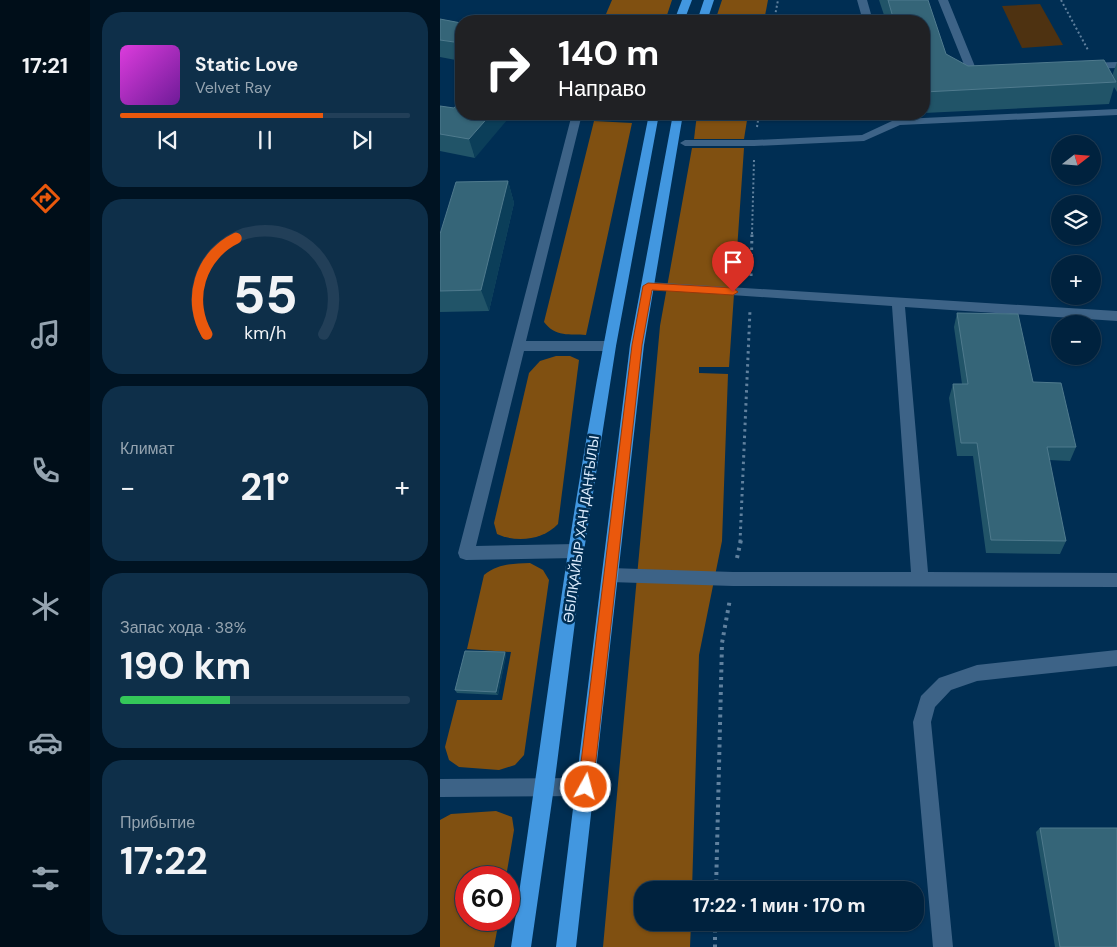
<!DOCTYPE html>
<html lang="ru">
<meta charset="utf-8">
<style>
:root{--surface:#00223e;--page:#0e2f49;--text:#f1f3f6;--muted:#95a4b0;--line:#223f58;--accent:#ea580c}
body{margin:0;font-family:"DM Sans",sans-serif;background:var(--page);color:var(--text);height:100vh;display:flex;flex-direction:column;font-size:19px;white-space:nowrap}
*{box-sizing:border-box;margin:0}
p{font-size:16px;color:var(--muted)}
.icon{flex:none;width:28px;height:28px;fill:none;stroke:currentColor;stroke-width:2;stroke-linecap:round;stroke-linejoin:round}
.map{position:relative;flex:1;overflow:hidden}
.details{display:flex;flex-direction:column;gap:12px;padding:12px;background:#001322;width:350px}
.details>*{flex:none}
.top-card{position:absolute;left:15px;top:15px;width:475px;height:105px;border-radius:20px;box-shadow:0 1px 4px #0004,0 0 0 1px var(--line);background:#202124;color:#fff;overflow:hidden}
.needle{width:32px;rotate:73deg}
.fabs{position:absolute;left:611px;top:135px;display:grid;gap:10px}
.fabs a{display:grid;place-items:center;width:50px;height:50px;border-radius:50%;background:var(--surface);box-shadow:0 1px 4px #0004,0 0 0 1px var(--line);font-size:25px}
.speed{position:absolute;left:15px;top:866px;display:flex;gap:10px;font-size:25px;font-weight:700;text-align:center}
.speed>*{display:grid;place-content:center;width:65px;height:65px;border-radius:50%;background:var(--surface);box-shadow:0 1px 4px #0004,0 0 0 1px var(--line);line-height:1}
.speed .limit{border:8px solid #d22;background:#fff;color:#111}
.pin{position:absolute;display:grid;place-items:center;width:42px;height:42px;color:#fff;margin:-51px -21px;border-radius:50% 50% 50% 0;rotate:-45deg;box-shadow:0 0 5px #0007}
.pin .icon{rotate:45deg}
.me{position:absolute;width:55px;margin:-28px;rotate:7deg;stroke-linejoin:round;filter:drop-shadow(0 0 4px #0008)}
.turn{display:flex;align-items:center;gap:18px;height:105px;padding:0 20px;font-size:22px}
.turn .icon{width:65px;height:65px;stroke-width:2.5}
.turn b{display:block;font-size:35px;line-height:42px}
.big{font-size:38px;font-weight:700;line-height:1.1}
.details .tile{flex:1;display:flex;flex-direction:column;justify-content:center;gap:8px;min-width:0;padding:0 18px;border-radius:20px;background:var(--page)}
.details .dial{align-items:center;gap:0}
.dial svg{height:130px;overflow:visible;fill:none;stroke:var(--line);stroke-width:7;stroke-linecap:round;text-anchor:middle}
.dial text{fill:var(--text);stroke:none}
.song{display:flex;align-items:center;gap:15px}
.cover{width:60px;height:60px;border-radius:8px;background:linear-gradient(135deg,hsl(300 70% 55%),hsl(280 70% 35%))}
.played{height:5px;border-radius:2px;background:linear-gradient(90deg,var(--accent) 70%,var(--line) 70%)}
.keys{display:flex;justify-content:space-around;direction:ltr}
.heat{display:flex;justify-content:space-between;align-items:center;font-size:28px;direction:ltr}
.charge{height:8px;border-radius:4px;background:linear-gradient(90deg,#34c759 38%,var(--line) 0)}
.trip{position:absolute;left:194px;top:881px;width:290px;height:50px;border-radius:20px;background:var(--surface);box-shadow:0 1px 4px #0004,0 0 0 1px var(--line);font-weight:700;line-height:50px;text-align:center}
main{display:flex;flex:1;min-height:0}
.tab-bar{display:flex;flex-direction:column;width:90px;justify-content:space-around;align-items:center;background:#000e19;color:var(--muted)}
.tab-bar .icon{width:35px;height:35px}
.tab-bar .current{color:var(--accent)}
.tab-bar b{font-size:22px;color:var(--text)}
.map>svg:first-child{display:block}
</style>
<main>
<nav class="tab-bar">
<b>17:21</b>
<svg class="icon current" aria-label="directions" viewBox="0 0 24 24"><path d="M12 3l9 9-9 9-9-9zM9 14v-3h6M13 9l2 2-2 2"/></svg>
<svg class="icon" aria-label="music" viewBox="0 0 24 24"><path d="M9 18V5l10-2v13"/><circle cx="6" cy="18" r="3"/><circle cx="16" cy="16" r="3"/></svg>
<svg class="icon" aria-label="phone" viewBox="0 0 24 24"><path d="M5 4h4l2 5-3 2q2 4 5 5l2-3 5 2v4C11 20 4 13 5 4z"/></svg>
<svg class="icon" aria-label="climate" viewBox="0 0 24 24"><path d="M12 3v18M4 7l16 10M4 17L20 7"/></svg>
<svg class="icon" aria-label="car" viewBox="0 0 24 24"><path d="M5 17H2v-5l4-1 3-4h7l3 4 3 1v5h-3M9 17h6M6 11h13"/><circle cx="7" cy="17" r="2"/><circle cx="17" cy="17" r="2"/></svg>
<svg class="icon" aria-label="filters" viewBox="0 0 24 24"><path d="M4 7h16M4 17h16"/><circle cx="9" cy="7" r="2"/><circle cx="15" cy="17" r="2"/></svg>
</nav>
<section class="details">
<div class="tile">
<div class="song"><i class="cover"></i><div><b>Static Love</b><p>Velvet Ray</p></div></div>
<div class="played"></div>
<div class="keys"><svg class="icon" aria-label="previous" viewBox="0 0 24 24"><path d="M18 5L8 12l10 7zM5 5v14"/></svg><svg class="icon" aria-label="pause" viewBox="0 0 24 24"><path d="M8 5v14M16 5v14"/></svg><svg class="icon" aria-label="next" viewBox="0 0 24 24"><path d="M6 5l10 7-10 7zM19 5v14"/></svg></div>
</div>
<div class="tile dial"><svg viewBox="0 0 100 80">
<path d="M14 69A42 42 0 1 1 86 69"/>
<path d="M14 69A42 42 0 0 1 32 10" stroke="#ea580c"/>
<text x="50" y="56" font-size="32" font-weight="700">55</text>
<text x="50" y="72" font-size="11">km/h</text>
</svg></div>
<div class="tile"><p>Климат</p>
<div class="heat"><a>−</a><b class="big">21°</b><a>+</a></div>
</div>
<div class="tile"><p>Запас хода · 38%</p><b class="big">190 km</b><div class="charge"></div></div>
<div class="tile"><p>Прибытие</p><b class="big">17:22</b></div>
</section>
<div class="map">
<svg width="677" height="947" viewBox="0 0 677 947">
<rect width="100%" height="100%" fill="#002e53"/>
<path fill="#4e3211" d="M600,4L623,45L582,48L562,6Z"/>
<g fill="#805011">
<path d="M172,0H232L225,21H163Z"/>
<path d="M282,0H328L324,21H275Z"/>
<path d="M257,114H308L304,139H254Z"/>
<path d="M154,121L192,123L146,335C130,334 115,337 104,322Z"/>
<path d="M252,148H304L289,367H259V373L288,374L282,541L259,655L252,890H202V922L251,923L250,947H163L220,326Z"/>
<path d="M116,356H130L139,360L118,524C103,540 77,543 57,534L54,523L89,373L100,361Z"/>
<path d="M90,563L103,570L109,580L84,755L75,765L59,770L19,767L9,760L5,747L17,700H62L71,652L27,649L44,575C59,563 72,564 90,563Z"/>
<path d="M56,811L72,817L74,830L66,877L26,878V920H59L54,947H0V820L11,814Z"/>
</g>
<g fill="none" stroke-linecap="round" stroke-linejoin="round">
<g stroke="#60819e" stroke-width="2" stroke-dasharray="2 2.5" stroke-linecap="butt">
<path d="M621,0L648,50"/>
<path d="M334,21L338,0"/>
<path d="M317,127L319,114"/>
<path d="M312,234L314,160"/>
</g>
<g stroke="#60819e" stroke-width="3" stroke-dasharray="2.5 4" stroke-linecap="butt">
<path d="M311,276L312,233"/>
<path d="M300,542L310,310"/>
</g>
<g stroke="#60819e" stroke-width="4" stroke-dasharray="3 4.5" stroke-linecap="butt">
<path d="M297,558L301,540"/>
<path d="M276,890L282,643L290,599"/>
<path d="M275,922V947"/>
</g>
<g fill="#3d6387" fill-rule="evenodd">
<path d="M417,0H427L433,21H423Z"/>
<path d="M498,0H508L536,69H549V73L532,75L527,72Z"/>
<path d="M677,62V68L646,69L641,66L646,63Z"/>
<path d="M677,109V115L460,125L424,141L314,146H245L240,143L245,140H314L422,135L452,121L451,114H461L462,119Z"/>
<path d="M132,114H142L86,341H169L174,343L176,346L174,349L169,351H84L36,546L136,544L142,546L144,551L142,556L136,558L26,560L20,558L18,553Z"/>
<path d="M208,282L677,311V321L465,307L488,572L677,573V587L293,586L170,582L164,580L162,575L164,570L170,568L293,572H471L452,306L204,289L202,286L204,283Z"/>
<path d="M677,650V666L537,681L511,690L495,707L491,722L513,947H493L473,722L481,696L499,678L505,676L537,665Z"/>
<path d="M146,778L153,780L155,787L153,794L146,796L0,797V779Z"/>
</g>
<g fill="#4297e0" fill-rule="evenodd">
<path d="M242,0H252L244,21H234Z"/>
<path d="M264,0H274L267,21H257Z"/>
<path d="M209,114H219L176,346L144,551L114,787L91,947H71C91,816 108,684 128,552C150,405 180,260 209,114Z"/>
<path d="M233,114H243L204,345L136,947H116L190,345Z"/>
</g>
</g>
<g fill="#215468">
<path d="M439,0H488L506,54L528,66L672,76L677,62V92L674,87L669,104L484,113V21H446Z"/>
<path d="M0,19L21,23V61L0,57Z"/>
<path d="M21,100L35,158L0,151V106L14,108Z"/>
<path d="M68,181L74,203L49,311L0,312V234Z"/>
<path d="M517,313L593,382L636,447L630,461L609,460L626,541L620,554L546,553L533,456H517L509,398L513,384H522L514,327Z"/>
<path d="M65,652L66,655L58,695L17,693L15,690Z"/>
<path d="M600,828L677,947H615L596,832Z"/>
</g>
<g fill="#0b3e59">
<path d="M51,114H72L35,158L29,139Z"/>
<path d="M68,181L74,203L49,311L41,290Z"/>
<path d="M65,652L66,655L58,695L56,692Z"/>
</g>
<g fill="#356578" stroke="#4f7a8d">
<path d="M448,0H488L506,54L528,66L664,60L676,82L484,92V21H454Z"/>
<path d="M0,19L21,23V43L0,40Z"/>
<path d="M21,100V114H51L29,139L0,134V106L14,108Z"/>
<path d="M68,181L41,290L0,291V234L16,182Z"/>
<path d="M517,313L578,314L593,382L621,383L636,447H607L626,541L551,540L537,443H521L513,384H528Z"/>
<path d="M25,651L65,652L56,692L15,690Z"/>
<path d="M600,828H677V947H620Z"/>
</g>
<path fill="#ea580c" stroke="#983908" d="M208,283L293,288L298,292L293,295L212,290L202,345L153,787L151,792L146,794L141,792L138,787L192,345L203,286Z"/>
<g text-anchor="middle" stroke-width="5" stroke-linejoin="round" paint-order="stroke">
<g font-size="14" fill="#dbecfe" stroke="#002e53">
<text transform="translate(141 529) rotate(-82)" y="5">ӘБІЛҚАЙЫР ХАН ДАҢҒЫЛЫ</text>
</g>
</g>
</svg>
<div class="fabs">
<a><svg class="needle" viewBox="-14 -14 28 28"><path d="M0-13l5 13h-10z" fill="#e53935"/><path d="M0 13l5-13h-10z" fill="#95a4b0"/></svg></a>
<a><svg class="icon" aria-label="layers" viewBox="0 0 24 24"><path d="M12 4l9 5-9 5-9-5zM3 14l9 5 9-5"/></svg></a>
<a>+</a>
<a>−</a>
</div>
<div class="speed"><div class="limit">60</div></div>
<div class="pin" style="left:293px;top:292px;background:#d93025"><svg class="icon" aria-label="arrive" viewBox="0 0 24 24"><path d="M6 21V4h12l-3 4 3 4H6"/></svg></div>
<svg class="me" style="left:146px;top:787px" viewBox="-20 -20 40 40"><circle r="17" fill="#ea580c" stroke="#fff" stroke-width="3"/><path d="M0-11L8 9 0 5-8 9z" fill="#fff"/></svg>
<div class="trip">17:22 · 1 мин · 170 m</div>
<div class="top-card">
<div class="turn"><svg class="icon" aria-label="right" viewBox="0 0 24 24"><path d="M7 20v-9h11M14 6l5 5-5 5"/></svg><div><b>140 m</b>Направо</div></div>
</div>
</div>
</main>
